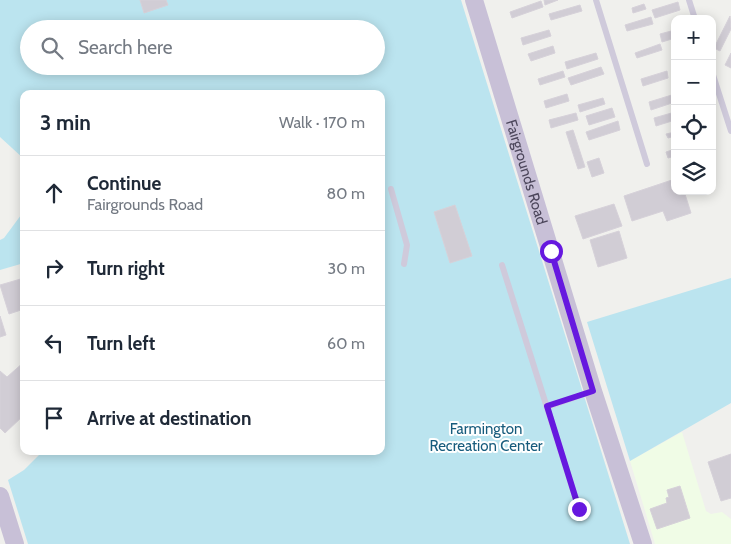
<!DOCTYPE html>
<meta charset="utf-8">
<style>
:root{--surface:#fff;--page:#f2f2f3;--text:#1f2937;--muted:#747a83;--line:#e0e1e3}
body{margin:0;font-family:Cabin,sans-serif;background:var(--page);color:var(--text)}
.controls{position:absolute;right:15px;top:15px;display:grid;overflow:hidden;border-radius:10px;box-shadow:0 2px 12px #0003}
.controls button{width:45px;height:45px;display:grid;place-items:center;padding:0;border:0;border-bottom:1px solid var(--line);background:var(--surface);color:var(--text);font:25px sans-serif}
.stop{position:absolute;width:15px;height:15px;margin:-11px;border:4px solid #6618df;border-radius:50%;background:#fff}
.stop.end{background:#6618df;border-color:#fff;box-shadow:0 1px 5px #0008}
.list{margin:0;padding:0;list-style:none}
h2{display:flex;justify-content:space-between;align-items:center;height:65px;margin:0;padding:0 20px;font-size:21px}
h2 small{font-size:16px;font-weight:400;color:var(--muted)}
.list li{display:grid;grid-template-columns:32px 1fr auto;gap:15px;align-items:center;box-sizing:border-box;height:75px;padding:0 20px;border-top:1px solid var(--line)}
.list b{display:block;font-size:19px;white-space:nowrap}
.list p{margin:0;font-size:16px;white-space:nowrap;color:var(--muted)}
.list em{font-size:16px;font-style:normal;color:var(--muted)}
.icon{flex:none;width:28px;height:28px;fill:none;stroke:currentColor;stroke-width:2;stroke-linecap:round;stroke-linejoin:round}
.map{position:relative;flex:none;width:731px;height:544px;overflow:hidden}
.search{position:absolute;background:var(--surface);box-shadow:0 2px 12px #0003;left:20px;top:20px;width:365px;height:55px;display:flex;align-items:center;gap:12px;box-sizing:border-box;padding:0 18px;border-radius:28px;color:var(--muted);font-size:19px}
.panel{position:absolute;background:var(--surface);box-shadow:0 2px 12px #0003;left:20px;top:90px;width:365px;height:365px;border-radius:10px}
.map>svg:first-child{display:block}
.commercial{fill:#f0fce6}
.green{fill:#bbe4ef;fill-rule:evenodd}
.building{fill:#d1cdd5;stroke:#d6d1d9}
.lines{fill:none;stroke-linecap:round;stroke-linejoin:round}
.lane{stroke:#cfcadb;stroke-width:6}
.secondary{stroke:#c8c0d7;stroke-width:18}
.route{stroke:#6618df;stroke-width:6}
.labels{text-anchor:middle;stroke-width:4;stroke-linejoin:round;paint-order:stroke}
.street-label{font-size:15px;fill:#4c465b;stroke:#fff}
.park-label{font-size:15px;fill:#165b7c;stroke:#fff}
</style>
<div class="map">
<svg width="731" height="544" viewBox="0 0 731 544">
<rect width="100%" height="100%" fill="#f0f0ed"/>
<path class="commercial" d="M 682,432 L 706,511 L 711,514 L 722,512 L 731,519 L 731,544 L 655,544 L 630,461 Z"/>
<path class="green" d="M 0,0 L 461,0 L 630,544 L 28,544 L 8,480 L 24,470 L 43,451 L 381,451 L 381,94 L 24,94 L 24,159 L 0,137 ZM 29,29 L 376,29 L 376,66 L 29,66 Z
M 24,211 L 24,263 L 0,270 L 0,240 L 4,238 Z
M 731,278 L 731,403 L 630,461 L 587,322 Z"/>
<path class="building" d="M 140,0 L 166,0 L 168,5 L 144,13 Z
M 544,0 L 558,0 L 545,5 Z
M 541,1 L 543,7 L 512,18 L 510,12 Z
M 678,2 L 680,10 L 655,18 L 652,10 Z
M 644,4 L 646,9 L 633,13 L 632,8 Z
M 580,5 L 582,11 L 551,20 L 549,14 Z
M 730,16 L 731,29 L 720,51 L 714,48 Z
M 651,17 L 653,24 L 627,31 L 625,25 Z
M 549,30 L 551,36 L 523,45 L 521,38 Z
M 675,30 L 675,38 L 662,42 L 660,34 Z
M 660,44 L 662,50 L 637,58 L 635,53 Z
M 553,46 L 555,53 L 531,61 L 528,54 Z
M 596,53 L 598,59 L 567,69 L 565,62 Z
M 731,53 L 731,68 L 725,65 Z
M 601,67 L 604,74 L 571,85 L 568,78 Z
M 563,71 L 565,77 L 540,85 L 538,79 Z
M 667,71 L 668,78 L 643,86 L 641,79 Z
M 567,94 L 569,101 L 546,108 L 544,101 Z
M 675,94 L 675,102 L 651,110 L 649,102 Z
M 603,98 L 605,104 L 580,112 L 578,105 Z
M 612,108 L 615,117 L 589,125 L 586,116 Z
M 675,112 L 675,120 L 656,126 L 654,118 Z
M 576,113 L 578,120 L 551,128 L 549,120 Z
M 618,121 L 620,130 L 589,140 L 586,132 Z
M 573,130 L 585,167 L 578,169 L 566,132 Z
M 675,132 L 675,136 L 668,138 L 666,134 Z
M 675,149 L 675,156 L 668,158 L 666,152 Z
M 599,158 L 604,173 L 592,177 L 587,162 Z
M 675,179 L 675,191 L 684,191 L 691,213 L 667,221 L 663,211 L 632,221 L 624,196 Z
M 614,204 L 622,226 L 583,239 L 575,216 Z
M 455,205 L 472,256 L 450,263 L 434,212 Z
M 619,231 L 627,258 L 598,267 L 590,240 Z
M 24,278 L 24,309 L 9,314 L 0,285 Z
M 0,316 L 6,335 L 0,337 Z
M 24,362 L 24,415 L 5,433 L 0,428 L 0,371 L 7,377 Z
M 731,454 L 731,498 L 721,501 L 708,462 Z
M 680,486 L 690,518 L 657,529 L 650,509 L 667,503 L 666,498 L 669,497 L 667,490 Z"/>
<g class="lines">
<path class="lane" d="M 596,0 L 647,164
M 689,0 L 695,19
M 712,72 L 731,131
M 391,189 L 407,245 L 404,264
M 502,265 L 579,509
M 547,407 L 593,391"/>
<g class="secondary">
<path id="s1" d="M 474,0 L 593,391 L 643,544"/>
<path d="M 0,496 L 15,544"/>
</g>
</g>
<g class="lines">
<path class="route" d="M 551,251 L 593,391 L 547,406 L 579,509"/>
</g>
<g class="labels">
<g class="street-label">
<text dy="5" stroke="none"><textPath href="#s1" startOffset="180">Fairgrounds Road</textPath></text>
</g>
<g class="park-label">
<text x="486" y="434">Farmington<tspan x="486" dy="17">Recreation Center</tspan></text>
</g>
</g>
</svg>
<div class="controls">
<button>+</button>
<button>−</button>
<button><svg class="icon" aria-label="locate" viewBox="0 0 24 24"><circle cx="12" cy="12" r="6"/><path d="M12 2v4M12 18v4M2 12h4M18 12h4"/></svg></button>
<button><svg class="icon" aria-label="layers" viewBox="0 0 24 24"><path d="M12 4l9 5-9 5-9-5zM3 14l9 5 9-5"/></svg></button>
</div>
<div class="stop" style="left:551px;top:251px"></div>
<div class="stop end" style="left:579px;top:509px"></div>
<div class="search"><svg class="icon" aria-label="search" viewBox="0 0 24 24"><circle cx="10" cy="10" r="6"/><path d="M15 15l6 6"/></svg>Search here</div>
<section class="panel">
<h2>3 min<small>Walk · 170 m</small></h2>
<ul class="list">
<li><svg class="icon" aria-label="ahead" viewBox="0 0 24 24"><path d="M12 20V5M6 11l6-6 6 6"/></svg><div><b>Continue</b><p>Fairgrounds Road</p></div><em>80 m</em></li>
<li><svg class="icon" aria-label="right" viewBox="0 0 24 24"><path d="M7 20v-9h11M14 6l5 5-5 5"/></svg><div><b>Turn right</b></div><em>30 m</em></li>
<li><svg class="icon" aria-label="left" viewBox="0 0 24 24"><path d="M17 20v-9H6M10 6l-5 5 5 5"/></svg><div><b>Turn left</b></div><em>60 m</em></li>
<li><svg class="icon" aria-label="arrive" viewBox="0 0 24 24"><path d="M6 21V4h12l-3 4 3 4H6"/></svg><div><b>Arrive at destination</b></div></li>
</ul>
</section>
</div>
